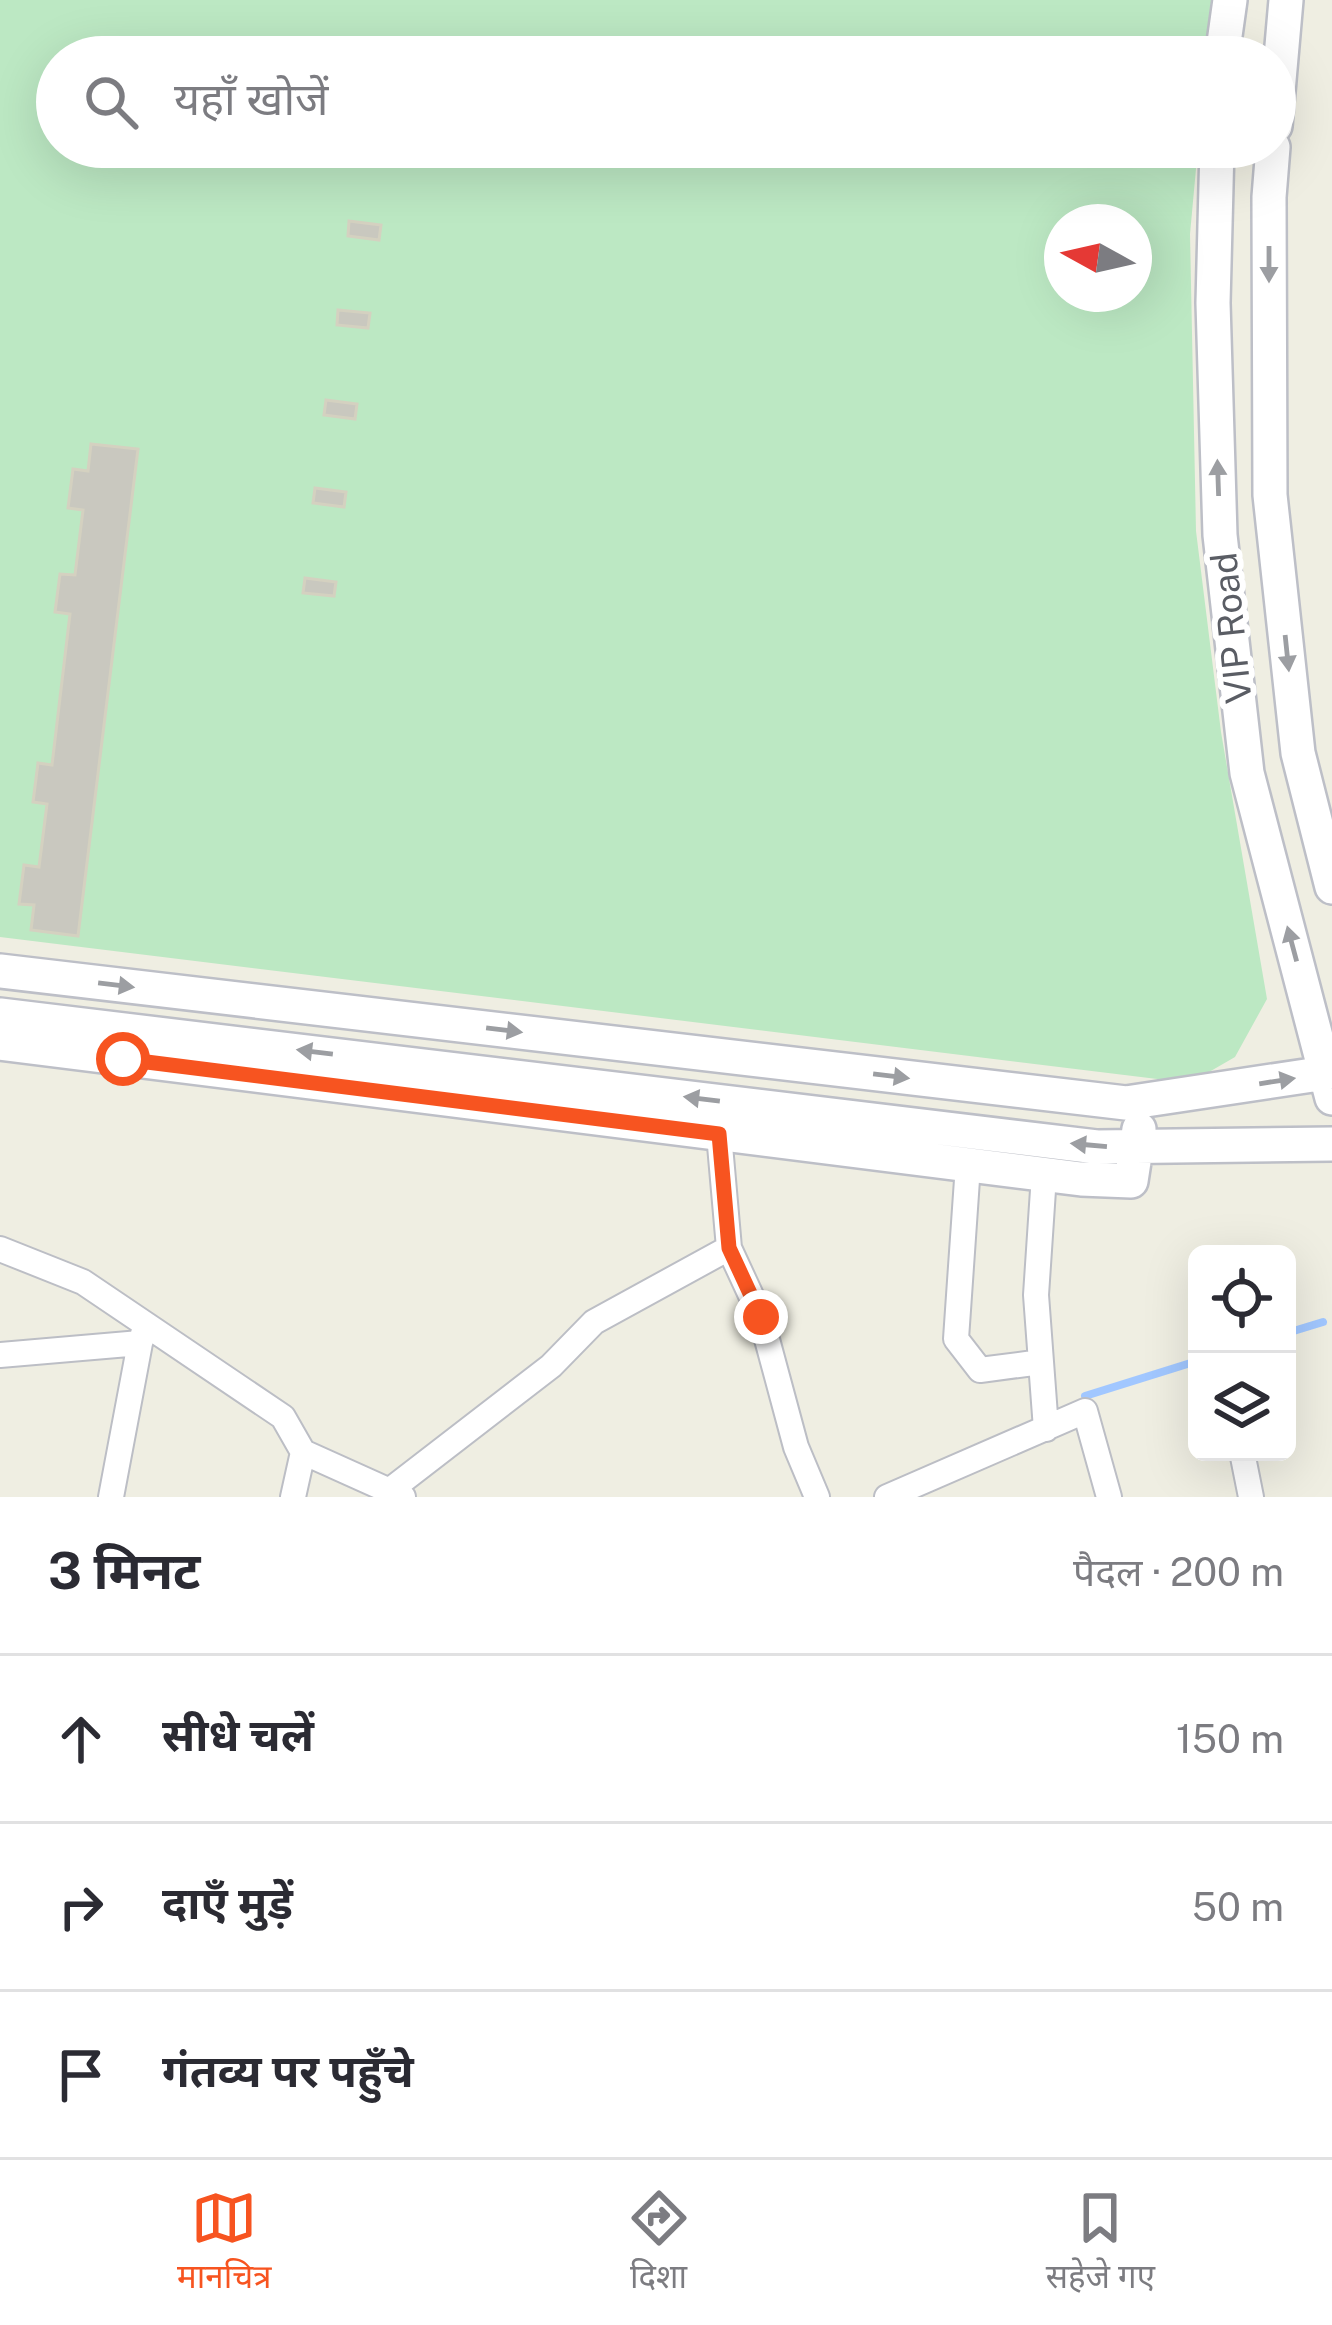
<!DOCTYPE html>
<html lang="hi">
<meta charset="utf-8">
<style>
:root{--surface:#fff;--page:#f2f2f3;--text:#2b2b33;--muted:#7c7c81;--line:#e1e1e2;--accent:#f75420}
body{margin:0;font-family:"Public Sans","Noto Sans Devanagari",sans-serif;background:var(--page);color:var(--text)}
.controls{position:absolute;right:36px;bottom:36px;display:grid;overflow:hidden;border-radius:18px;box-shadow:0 12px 48px #0002}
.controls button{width:108px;height:108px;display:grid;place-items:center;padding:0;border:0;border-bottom:3px solid var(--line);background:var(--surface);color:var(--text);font:60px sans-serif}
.compass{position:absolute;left:1044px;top:204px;width:108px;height:108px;border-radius:50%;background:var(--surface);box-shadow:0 12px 48px #0002;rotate:278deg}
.stop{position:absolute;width:36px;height:36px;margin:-27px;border:9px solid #f75420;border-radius:50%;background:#fff}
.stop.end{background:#f75420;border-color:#fff;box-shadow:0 3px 12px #0008}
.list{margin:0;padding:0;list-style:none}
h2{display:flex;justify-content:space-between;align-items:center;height:156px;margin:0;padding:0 48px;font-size:51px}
h2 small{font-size:39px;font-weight:400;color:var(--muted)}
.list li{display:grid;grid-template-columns:78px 1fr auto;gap:36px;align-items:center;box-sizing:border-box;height:168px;padding:0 48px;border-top:3px solid var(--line)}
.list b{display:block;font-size:45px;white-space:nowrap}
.list em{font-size:39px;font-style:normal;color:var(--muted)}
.icon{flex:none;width:66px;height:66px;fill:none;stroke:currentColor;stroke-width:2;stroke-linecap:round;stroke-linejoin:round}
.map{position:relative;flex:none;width:1332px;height:1497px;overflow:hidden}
.search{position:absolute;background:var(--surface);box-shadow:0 12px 48px #0002;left:36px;right:36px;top:36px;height:132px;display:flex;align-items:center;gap:30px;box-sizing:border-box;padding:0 42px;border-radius:66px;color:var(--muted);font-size:45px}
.sheet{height:660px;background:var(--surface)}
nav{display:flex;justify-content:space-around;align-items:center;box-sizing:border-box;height:168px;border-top:3px solid var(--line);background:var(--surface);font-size:33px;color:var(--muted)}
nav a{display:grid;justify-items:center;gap:6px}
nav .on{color:var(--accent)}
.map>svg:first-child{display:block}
.green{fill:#bce8c3;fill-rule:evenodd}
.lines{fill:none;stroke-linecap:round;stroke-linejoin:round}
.stream{stroke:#a1c7ff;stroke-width:8}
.building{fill:#c9c8bf;stroke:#d4d1c0;stroke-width:3}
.street-casing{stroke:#bcbec5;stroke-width:28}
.secondary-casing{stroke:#bdbfc7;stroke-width:38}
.street{stroke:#fff;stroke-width:24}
.secondary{stroke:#fff;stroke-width:33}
.oneway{fill:#9c9ea2}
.route{stroke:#f75420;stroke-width:15}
.labels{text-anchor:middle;stroke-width:12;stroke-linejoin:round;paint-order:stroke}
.street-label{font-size:36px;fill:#5a5d64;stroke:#fff}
</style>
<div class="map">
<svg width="1332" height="1497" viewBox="0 0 1332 1497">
<rect width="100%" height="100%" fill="#efeee2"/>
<path class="green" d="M 0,0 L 1212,0 L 1207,57 L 57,57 L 57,147 L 1198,147 L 1190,234 L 1196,531 L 1221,732 L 1267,999 L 1235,1057 L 1190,1083 L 0,937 ZM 1062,222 L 1134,222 L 1134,294 L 1062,294 Z"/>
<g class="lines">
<path class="stream" d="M 1287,1333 L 1323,1322
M 1085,1396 L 1197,1361"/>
</g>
<path class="building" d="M 371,43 L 402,46 L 401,57 L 370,57 Z
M 349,221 L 381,225 L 379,240 L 348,236 Z
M 338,310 L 370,313 L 368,328 L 337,325 Z
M 326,400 L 357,404 L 355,419 L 324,415 Z
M 91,444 L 138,449 L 78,936 L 31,930 L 34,905 L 19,904 L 24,865 L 39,867 L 47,804 L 33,802 L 38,763 L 52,765 L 70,614 L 55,612 L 60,574 L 75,575 L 83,510 L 68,508 L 73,469 L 88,471 Z
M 315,488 L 346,492 L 344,507 L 313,503 Z
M 305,578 L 336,582 L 334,596 L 303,593 Z"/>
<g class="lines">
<g class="street-casing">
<path id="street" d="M 719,1134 L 729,1248 L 761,1317 L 796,1447 L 817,1497
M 968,1165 L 956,1339 L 980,1370 L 1041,1362
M 1044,1175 L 1036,1295 L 1046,1429
M 0,1249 L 83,1282 L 283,1417 L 303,1452 L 403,1497
M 0,1355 L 140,1343 L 146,1325
M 1242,1452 L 1251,1497
M 389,1491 L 551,1366 L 594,1322 L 729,1248
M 111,1497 L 140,1343
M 293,1497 L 303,1452
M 887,1497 L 1085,1411 L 1109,1497"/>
</g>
<g class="secondary-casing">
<path id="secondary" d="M 1222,57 L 1230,0
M 1275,126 L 1286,0
M 1217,147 L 1213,303 L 1220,535 L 1247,773 L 1332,1098
M 1273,147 L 1269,197 L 1270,495 L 1298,753 L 1332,887
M 0,971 L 1126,1103 L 1332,1072
M 0,1015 L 1097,1147 L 1332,1144
M 0,1043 L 1081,1179 L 1131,1181 L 1139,1129"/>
</g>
<use href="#street" class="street"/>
<use href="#secondary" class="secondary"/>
</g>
<defs><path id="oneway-solid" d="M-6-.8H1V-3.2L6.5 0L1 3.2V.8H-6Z" transform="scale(3)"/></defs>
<g class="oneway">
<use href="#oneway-solid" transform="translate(1269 264) rotate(90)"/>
<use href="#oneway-solid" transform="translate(1218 478) rotate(-92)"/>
<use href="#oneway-solid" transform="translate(1287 653) rotate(84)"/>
<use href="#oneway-solid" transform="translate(1292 944) rotate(-105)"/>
<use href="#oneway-solid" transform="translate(116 985) rotate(7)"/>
<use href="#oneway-solid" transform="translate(504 1030) rotate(7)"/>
<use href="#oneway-solid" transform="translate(315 1052) rotate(-173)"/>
<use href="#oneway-solid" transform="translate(891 1076) rotate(7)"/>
<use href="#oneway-solid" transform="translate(1277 1081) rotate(-9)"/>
<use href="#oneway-solid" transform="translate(702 1099) rotate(-173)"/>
<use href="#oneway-solid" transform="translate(1089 1145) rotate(-175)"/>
</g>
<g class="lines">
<path class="route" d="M 123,1059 L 719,1134 L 729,1248 L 761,1317"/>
</g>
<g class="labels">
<g class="street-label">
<text transform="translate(1231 628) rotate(-96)" y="13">VIP Road</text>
</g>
</g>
</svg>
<div class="controls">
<button><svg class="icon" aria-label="locate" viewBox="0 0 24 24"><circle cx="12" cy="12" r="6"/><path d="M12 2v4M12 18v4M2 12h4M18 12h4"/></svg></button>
<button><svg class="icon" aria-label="layers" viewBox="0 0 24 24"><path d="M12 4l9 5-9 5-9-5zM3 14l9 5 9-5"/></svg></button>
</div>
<svg class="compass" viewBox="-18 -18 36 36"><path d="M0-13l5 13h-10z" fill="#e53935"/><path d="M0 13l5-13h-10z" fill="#7c7c81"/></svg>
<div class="stop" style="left:123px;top:1059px"></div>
<div class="stop end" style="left:761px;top:1317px"></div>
<div class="search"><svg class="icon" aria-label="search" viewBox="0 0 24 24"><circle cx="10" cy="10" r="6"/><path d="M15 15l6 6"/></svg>यहाँ खोजें</div>
</div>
<section class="sheet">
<h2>3 मिनट<small>पैदल · 200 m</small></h2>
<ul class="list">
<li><svg class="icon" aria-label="ahead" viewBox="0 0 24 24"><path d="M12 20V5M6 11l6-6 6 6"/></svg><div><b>सीधे चलें</b></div><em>150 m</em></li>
<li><svg class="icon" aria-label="right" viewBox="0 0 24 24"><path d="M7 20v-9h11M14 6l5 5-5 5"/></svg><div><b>दाएँ मुड़ें</b></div><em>50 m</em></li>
<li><svg class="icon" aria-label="arrive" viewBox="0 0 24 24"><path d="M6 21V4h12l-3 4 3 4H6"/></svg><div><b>गंतव्य पर पहुँचे</b></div></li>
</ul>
</section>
<nav>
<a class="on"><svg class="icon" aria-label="map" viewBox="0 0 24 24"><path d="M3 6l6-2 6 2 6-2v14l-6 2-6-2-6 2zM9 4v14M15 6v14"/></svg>मानचित्र</a>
<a><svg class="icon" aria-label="directions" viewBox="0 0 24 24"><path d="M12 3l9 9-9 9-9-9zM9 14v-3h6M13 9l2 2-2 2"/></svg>दिशा</a>
<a><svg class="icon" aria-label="saved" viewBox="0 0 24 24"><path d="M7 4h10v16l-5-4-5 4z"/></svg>सहेजे गए</a>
</nav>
